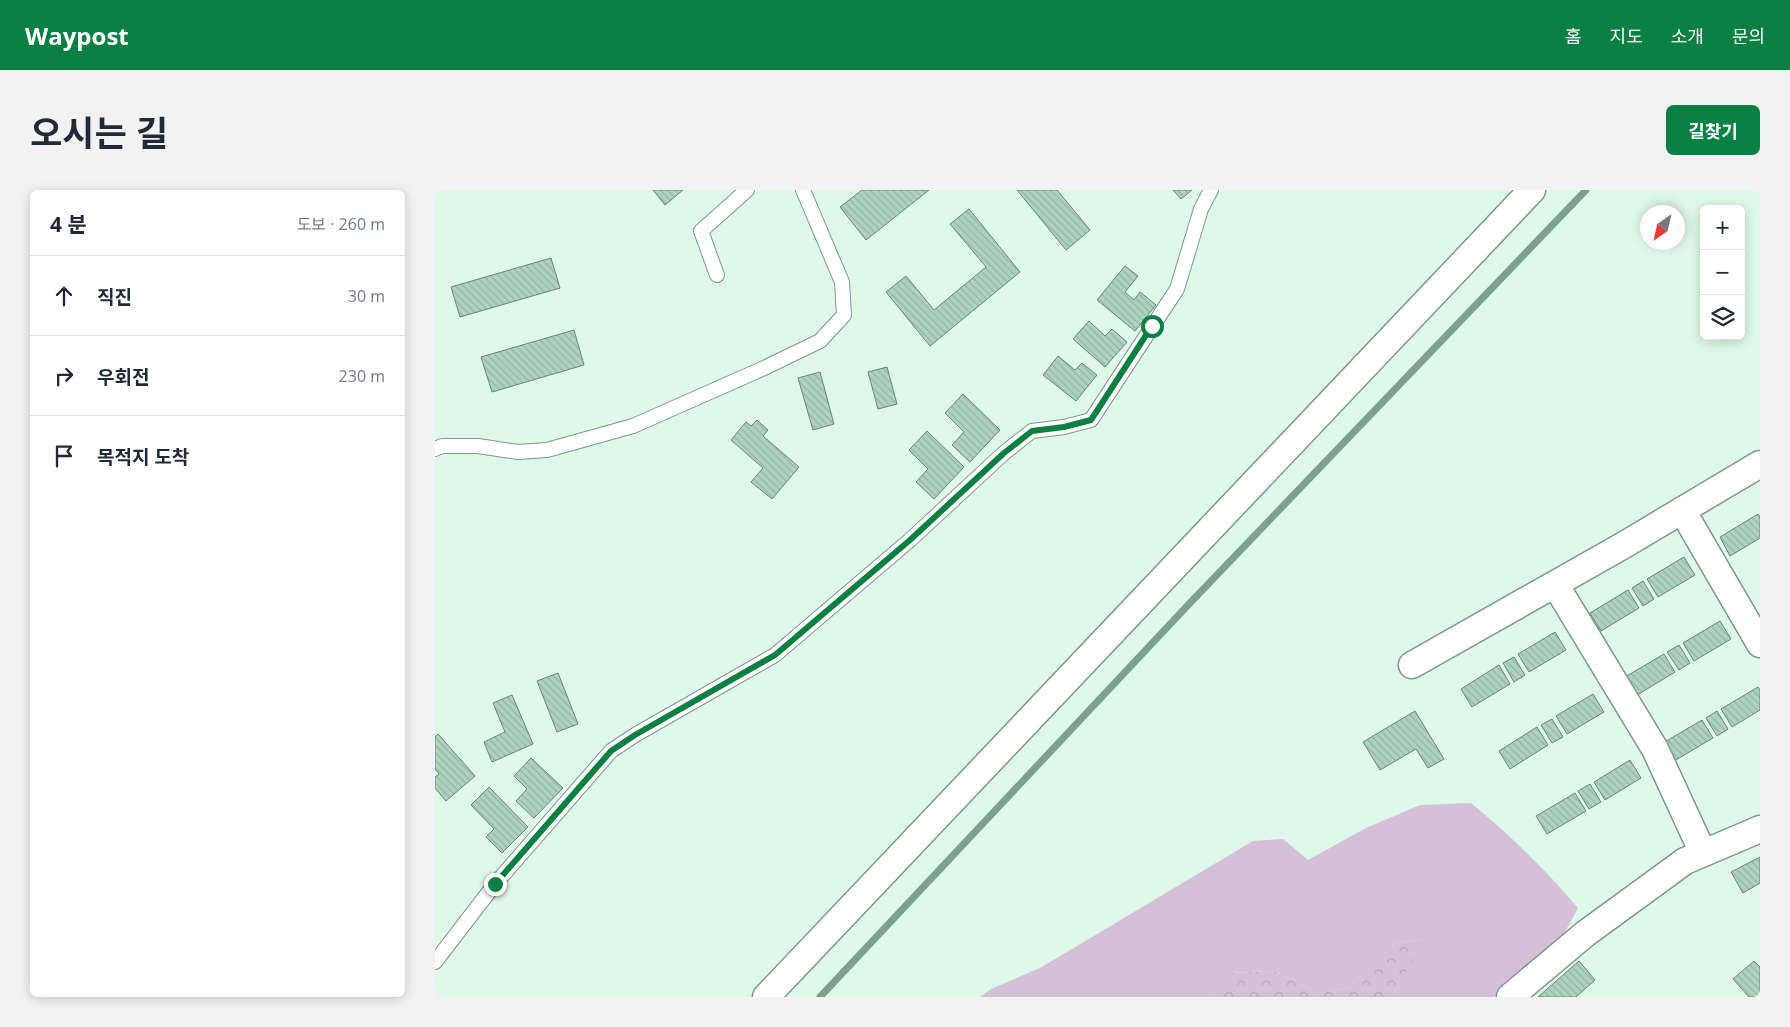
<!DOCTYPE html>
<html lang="ko">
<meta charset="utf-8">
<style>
:root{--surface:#fff;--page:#f2f2f3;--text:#1f2937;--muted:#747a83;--line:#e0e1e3;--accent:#0b8043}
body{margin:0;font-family:"Open Sans","Noto Sans KR",sans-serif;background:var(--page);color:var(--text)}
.controls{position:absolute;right:15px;top:15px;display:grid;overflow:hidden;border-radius:8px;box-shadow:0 2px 12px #0003}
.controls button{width:45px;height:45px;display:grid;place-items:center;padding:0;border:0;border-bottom:1px solid var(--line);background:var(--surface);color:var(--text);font:25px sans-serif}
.compass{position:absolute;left:1205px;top:15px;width:45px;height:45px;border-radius:50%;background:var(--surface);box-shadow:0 2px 12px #0003;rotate:214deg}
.stop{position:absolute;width:15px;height:15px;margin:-11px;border:4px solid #0b8043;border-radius:50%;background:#fff}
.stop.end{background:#0b8043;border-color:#fff;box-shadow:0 1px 5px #0008}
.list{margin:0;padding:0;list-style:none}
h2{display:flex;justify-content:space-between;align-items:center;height:65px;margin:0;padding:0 20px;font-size:21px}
h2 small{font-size:16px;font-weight:400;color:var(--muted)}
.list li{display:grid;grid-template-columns:32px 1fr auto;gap:15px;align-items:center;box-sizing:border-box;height:80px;padding:0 20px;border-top:1px solid var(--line)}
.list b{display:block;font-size:19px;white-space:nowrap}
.list em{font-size:16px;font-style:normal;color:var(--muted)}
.icon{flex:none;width:28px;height:28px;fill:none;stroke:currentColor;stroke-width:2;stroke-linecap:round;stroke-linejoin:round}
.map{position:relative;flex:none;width:1325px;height:807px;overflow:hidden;border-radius:8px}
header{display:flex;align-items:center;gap:30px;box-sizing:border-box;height:70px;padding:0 25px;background:var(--accent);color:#fff}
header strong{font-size:24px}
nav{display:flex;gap:28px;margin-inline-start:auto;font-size:18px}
.intro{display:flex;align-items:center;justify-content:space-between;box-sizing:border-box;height:120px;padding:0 30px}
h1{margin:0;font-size:35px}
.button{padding:12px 22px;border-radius:8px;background:var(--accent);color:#fff;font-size:18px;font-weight:700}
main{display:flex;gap:30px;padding:0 30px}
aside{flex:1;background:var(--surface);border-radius:8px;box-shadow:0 2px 12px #0003}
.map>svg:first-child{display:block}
.grass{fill:#d4c0d7}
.forest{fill:url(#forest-crowns)}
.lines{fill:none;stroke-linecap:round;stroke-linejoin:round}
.stream{stroke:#7ea08f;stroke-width:7}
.building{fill:url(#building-back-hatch);stroke:#6b8377}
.lane-casing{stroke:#7f978b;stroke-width:16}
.street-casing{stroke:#7f978b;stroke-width:29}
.lane{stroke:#fff;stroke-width:14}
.street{stroke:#fff;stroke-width:26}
.route{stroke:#0b8043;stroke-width:6}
</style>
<header>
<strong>Waypost</strong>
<nav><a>홈</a><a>지도</a><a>소개</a><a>문의</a></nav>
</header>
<div class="intro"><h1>오시는 길</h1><a class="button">길찾기</a></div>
<main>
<aside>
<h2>4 분<small>도보 · 260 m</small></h2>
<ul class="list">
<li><svg class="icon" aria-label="ahead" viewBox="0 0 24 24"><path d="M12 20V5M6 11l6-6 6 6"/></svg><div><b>직진</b></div><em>30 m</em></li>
<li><svg class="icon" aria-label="right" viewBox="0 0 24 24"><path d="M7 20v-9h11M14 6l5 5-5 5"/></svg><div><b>우회전</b></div><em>230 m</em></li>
<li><svg class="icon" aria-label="arrive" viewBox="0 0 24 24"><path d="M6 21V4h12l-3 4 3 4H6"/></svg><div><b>목적지 도착</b></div></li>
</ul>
</aside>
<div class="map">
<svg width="1325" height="807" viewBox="0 0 1325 807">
<defs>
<pattern id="forest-crowns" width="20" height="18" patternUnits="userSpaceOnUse" patternTransform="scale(1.25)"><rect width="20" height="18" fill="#d4c0d7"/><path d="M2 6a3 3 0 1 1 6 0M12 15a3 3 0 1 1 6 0" fill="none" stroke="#b5a5b8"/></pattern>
<pattern id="building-back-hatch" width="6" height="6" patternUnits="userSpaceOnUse" patternTransform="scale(1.25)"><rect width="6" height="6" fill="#aed2c0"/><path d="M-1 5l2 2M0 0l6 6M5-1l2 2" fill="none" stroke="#95b4a4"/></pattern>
</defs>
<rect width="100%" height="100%" fill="#def8ea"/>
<path class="grass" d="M 1036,613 C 1075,645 1110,679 1143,718 L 1124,753 L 1078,795 L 1058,807 L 957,807 L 990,749 L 960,753 L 914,798 L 883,803 L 839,781 L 795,783 L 776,807 L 545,807 L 556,799 L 605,778 L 818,651 L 848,649 L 873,670 L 931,638 L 985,615 Z"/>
<path class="forest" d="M 991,749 L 957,807 L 776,807 L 795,783 L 839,781 L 883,803 L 914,798 L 960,753 Z"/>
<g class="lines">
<path class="stream" d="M 385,807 L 754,414 L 1151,0"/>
</g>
<path class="building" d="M 218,0 L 248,0 L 230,15 Z
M 427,0 L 494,0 L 431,50 L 405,17 Z
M 582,0 L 622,0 L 655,40 L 631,60 Z
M 738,0 L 757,0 L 746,9 Z
M 534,19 L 585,82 L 495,156 L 451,102 L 471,86 L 499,120 L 551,77 L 515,34 Z
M 116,68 L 125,98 L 25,127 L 16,97 Z
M 690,76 L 703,86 L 690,102 L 699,110 L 705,102 L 721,115 L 700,141 L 662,110 Z
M 654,131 L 670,146 L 677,139 L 692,152 L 670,177 L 638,149 Z
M 139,140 L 149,175 L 57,202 L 46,167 Z
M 623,166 L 640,180 L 647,173 L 662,185 L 641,211 L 608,185 Z
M 452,177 L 462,214 L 443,219 L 433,182 Z
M 385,182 L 399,234 L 378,240 L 363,188 Z
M 528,204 L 565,240 L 535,272 L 517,255 L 529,242 L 510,223 Z
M 322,230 L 333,240 L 328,246 L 364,277 L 337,309 L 316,292 L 328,278 L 296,250 L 311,232 L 316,236 Z
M 492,241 L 529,277 L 499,309 L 481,292 L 493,279 L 474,260 Z
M 1323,324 L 1325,327 L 1325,348 L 1295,366 L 1285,347 Z
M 1249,367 L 1260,385 L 1223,407 L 1212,389 Z
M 1208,391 L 1219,409 L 1208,416 L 1197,398 Z
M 1193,400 L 1204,418 L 1166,441 L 1155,423 Z
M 1285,431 L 1296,449 L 1259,471 L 1248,453 Z
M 1120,442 L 1131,460 L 1094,482 L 1083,464 Z
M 1244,455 L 1255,473 L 1244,480 L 1232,462 Z
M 1229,464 L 1240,482 L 1202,505 L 1190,487 Z
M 1079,467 L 1090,485 L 1079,492 L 1068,473 Z
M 1064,475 L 1075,494 L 1037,517 L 1026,499 Z
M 123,483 L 143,534 L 122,542 L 102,491 Z
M 1323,497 L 1325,500 L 1325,520 L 1297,537 L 1286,519 Z
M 1158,504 L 1169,522 L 1132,544 L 1121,526 Z
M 77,505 L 98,554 L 57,572 L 49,552 L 70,542 L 58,513 Z
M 980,521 L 1009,569 L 993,578 L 981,559 L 945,580 L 928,552 Z
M 1282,521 L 1293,539 L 1282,546 L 1271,528 Z
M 1117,529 L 1128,547 L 1117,553 L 1106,535 Z
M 1267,530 L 1278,548 L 1239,571 L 1228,553 Z
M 1102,537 L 1113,555 L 1075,579 L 1064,561 Z
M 3,544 L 40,586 L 11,611 L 0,598 L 0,587 L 4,584 L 0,579 L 0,547 Z
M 96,568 L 128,598 L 99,628 L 81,611 L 92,599 L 79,586 Z
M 1195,570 L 1206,588 L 1170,610 L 1159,592 Z
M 1155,594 L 1166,612 L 1154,619 L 1143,601 Z
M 54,597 L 93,637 L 67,663 L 51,647 L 59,639 L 36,615 Z
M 1140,603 L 1151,621 L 1112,644 L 1101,626 Z
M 1325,667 L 1325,693 L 1308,703 L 1296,682 Z
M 1144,771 L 1160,790 L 1141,807 L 1103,807 Z
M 1319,771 L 1325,777 L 1325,807 L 1314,807 L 1298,789 Z"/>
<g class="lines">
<g class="lane-casing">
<path id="lane" d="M 282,85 L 266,41 L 312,0
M 0,259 L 7,256 L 43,256 L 83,262 L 112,260 L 198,236 L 327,179 L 385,151 L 409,125 L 407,92 L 368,0
M 0,772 L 60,694 L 176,561 L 200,545 L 340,465 L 475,350 L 569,263 L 597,241 L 629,237 L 656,230 L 742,99 L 766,19 L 776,0"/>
</g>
<g class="street-casing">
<path id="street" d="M 1247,320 L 1325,454
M 1120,394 L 1220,559 L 1268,663
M 977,475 L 1189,355 L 1325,274
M 331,807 L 1097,0
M 1075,807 L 1150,744 L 1250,671 L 1325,639"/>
</g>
<use href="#lane" class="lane"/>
<use href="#street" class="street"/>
</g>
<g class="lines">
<path class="route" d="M 60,694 L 176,561 L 200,545 L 340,465 L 475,350 L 569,263 L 597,241 L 629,237 L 656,230 L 717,136"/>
</g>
</svg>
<div class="controls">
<button>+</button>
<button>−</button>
<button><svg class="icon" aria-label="layers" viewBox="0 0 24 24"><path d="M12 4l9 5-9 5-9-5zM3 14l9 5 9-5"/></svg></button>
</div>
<svg class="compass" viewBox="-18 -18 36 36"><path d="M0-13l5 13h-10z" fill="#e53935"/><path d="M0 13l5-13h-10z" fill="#747a83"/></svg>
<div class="stop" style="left:717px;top:136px"></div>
<div class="stop end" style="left:60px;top:694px"></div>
</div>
</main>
